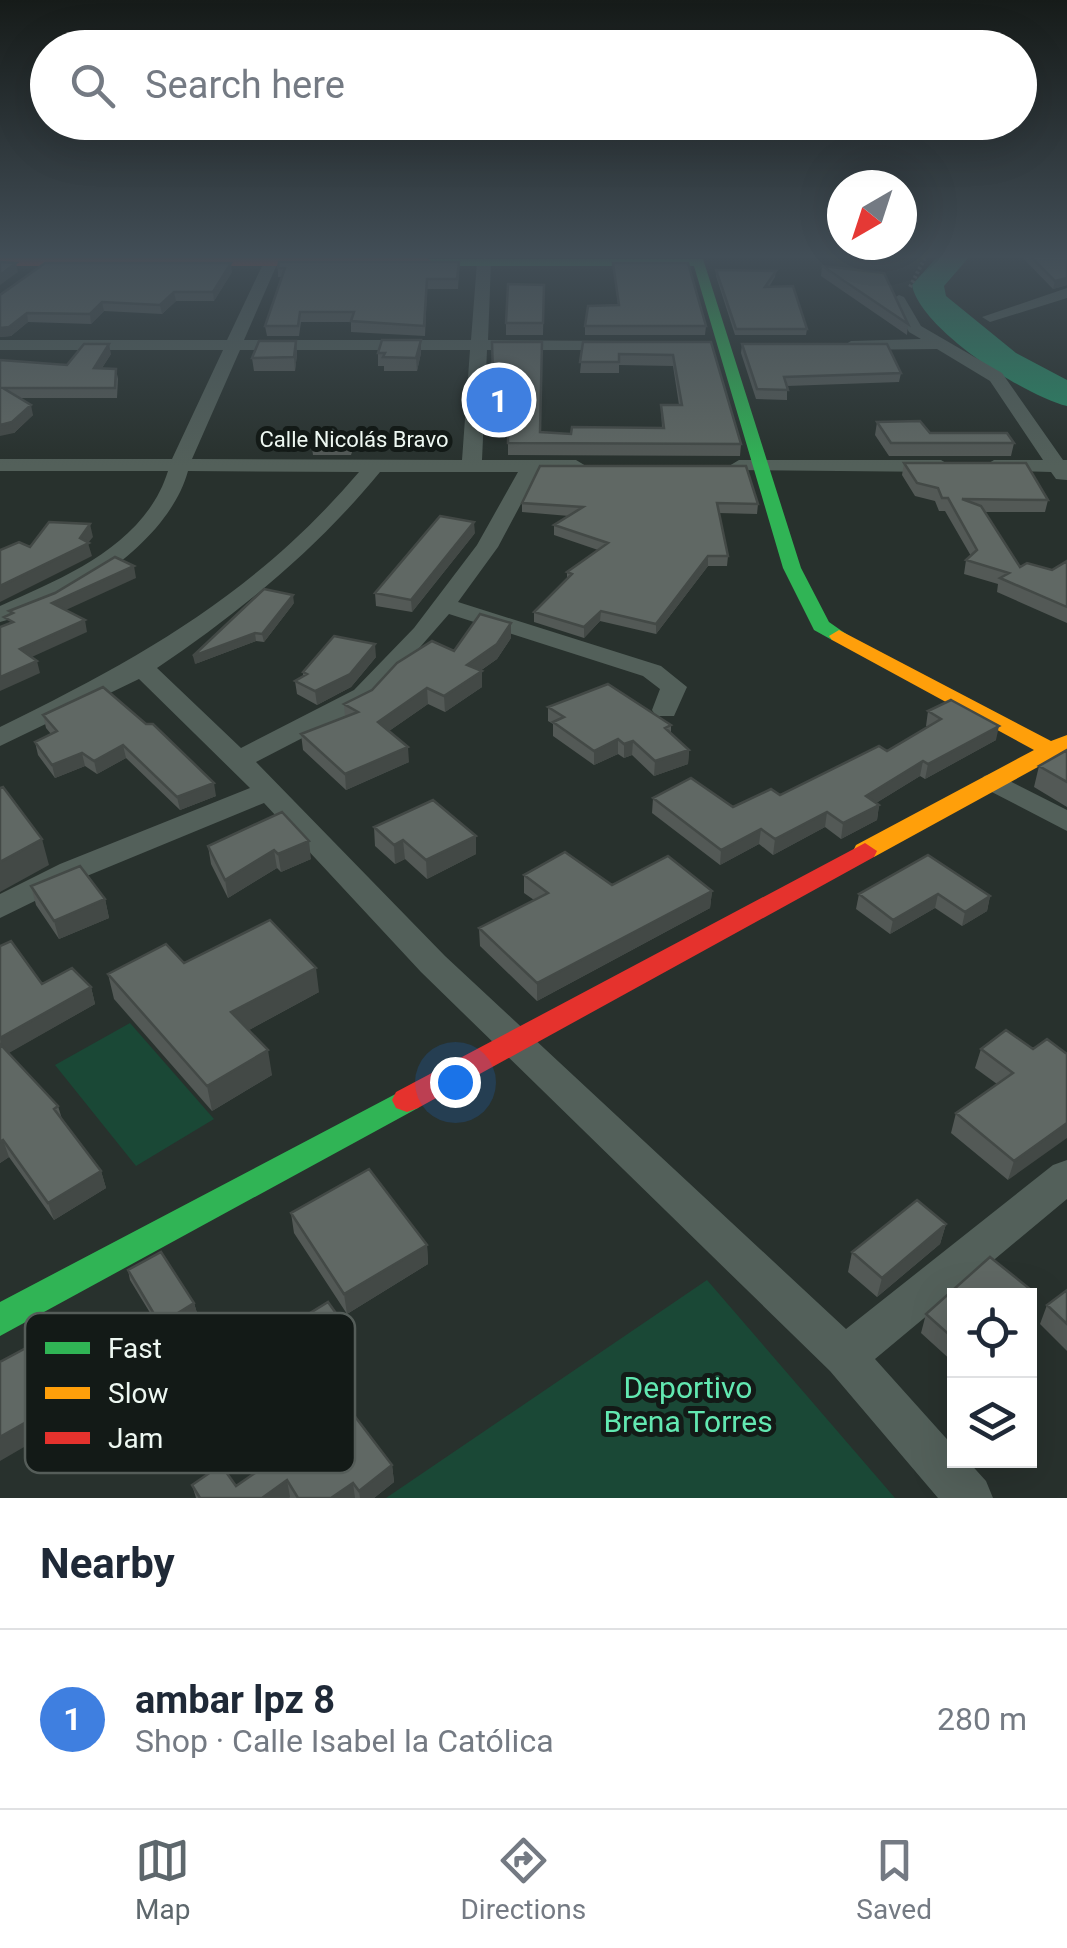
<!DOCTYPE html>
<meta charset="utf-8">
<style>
:root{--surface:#fff;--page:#f6f6f7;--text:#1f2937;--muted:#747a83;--line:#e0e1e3;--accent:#5d676c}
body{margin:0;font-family:Roboto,sans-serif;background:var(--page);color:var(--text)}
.controls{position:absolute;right:30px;bottom:30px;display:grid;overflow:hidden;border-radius:0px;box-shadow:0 10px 40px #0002}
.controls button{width:90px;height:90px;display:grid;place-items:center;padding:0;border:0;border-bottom:2px solid var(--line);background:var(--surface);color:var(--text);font:50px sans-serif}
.compass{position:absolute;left:827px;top:170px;width:90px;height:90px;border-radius:50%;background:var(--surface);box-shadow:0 10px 40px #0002;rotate:219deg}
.you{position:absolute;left:455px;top:1082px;width:35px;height:35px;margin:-25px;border:8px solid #fff;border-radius:50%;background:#1a73e8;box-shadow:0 0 0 15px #1a73e833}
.badge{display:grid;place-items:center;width:65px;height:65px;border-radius:50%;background:var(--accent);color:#fff;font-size:32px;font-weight:700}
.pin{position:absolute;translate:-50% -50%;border:5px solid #fff;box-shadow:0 2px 10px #0006}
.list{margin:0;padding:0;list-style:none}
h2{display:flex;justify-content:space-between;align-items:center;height:130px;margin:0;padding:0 40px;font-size:42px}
h2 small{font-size:32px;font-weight:400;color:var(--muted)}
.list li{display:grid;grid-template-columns:65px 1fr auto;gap:30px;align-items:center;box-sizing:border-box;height:180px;padding:0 40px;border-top:2px solid var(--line)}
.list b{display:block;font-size:38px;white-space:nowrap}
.list p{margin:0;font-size:32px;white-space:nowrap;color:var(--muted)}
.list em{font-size:32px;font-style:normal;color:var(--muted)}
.icon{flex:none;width:55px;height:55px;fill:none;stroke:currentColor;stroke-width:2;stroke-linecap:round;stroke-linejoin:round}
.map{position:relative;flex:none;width:1067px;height:1498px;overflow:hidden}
.search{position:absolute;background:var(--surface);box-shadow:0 10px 40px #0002;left:30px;right:30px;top:30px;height:110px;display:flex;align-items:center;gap:25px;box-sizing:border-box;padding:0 35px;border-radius:55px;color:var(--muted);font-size:38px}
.sheet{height:310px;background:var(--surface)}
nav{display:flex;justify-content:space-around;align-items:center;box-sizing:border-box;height:140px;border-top:2px solid var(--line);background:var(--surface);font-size:28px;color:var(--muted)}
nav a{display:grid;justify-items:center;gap:5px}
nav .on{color:var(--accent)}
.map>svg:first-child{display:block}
.green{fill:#1a4836}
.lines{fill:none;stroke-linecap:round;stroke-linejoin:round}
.river{fill:#298865;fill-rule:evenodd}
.path{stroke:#5e6763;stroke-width:4;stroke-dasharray:2.5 2.5;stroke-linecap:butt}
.street{fill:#53605a;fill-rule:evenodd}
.fast{fill:#30b455;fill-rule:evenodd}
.slow{fill:#ff9f0a;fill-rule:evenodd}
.jam{fill:#e5322d;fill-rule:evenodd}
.wall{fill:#535956}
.shaded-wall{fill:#434946}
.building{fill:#606864;stroke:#434946;stroke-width:2.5}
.labels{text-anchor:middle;stroke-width:10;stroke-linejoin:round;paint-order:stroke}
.far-street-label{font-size:22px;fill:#eef8f2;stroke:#131a17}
.near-park-label{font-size:30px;fill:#62e8b1;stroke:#131a17}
.key{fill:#131a17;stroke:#555d59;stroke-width:2.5}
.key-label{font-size:28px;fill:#eef8f2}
</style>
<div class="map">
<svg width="1067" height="1498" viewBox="0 0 1067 1498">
<rect width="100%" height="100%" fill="#28312d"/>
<path class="green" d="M 130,1023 L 214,1119 L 136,1166 L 55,1065 Z
M 707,1280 L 895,1498 L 386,1498 Z"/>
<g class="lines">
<path class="river" d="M 938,256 L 970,256 L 944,286 L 946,296 L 1016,353 L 1067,380 L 1067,406 C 1025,396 920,329 912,285 Z"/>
<path class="path" d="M 910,287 L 926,256"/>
<path class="street" d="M 271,258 L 278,262 L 244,340 L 471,340 L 477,262 L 484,258 L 491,262 L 488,340 L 624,341 L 624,349 L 618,350 L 487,350 L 482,460 L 576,460 L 586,466 L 576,472 L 538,472 L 498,547 L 458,602 L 661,666 L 687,687 L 674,716 L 656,716 L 652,710 L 660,689 L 643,676 L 449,614 L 372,702 L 256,762 L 445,956 L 846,1329 L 1053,1165 L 1067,1160 L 1067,1199 L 875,1359 L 954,1447 L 954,1460 L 967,1460 L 986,1481 L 993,1498 L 938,1498 L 830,1371 L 421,972 L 264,803 L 82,878 L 0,918 L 0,894 L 60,864 L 250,788 L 139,679 L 0,746 L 0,727 C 141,658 255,594 359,472 L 188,471 C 168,544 70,605 0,622 L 0,606 C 65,577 145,545 168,471 L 0,471 L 0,459 L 172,459 L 223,350 L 0,350 L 0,340 L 227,340 L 264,262 ZM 240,350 L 470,350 L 462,460 L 192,459 ZM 380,472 L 518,472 L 477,545 L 414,628 L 354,690 L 241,748 L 157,668 C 240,612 316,550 380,472 Z
M 1067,288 L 1067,298 L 990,322 L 982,317 Z
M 899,295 L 904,297 L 921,326 L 1002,373 L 1063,460 L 1067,460 L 1067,480 L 1056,479 L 1051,472 L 987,470 L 984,466 L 994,460 L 1043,460 L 990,381 L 937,349 L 845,350 L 843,346 L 851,341 L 921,339 L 909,332 L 891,300 Z
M 739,460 L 941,460 L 951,466 L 941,472 L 732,470 L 729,466 Z
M 994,773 L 1067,810 L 1067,831 L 984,788 L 980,782 L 984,776 Z"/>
<path class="fast" d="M 423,259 L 703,259 L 801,568 L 829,622 L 849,636 L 846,640 L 832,640 L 814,630 L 783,568 L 694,266 L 427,266 L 423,265 Z
M 407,1088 L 418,1092 L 422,1100 L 418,1108 L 0,1336 L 0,1302 Z"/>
<path class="slow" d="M 839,630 L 1051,741 L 1067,735 L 1067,751 L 874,857 L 856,857 L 853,851 L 856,845 L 1034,750 L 832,640 L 829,636 Z"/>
<path class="jam" d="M 0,258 L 427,258 L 433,262 L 427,266 L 0,266 Z
M 865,843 L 877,851 L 874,857 L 418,1108 L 407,1112 L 396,1108 L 392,1100 L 396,1092 Z"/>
</g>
<path class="wall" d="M 1021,256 L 1067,256 L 1067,285 L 1053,289 Z
M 613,263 L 706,326 L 705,335 L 585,335 L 585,326 L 618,305 Z
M 822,266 L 908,324 L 907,335 L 821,276 Z
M 278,268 L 459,272 L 458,289 L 427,289 L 425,336 L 351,332 L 351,322 L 301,322 L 299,336 L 267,336 L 265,326 L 282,277 L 278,277 Z
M 716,270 L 776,271 L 775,277 L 769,287 L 807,329 L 806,335 L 735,335 L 716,276 Z
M 232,272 L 214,301 L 176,301 L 162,314 L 104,311 L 91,324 L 28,322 L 11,336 L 0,337 L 0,295 Z
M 544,285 L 543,335 L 506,335 L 506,323 Z
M 421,340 L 421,353 L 417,371 L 384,371 L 384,366 L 378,366 L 378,353 Z
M 296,341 L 297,354 L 295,371 L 254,371 L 252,358 Z
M 492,342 L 540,432 L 571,434 L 662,428 L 661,405 L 679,405 L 673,366 L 619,365 L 619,373 L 580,373 L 583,342 L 711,342 L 741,444 L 740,456 L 508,455 L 508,417 L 494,417 Z
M 742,344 L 901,373 L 899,382 L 787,386 L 787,400 L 756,399 L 741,353 Z
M 111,354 L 102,368 L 116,369 L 118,379 L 117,398 L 19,398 L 33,415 L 14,433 L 0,360 L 67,365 Z
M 877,422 L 930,433 L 1014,443 L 1011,456 L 889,456 L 875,435 Z
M 355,443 L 351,455 L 313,455 L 312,448 Z
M 904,463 L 1048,500 L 1045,512 L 985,512 L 1020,567 L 1052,570 L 1067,561 L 1067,623 L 997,592 L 998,584 L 964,574 L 966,560 L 971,556 L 945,511 L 939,511 L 935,501 L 915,496 L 902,475 Z
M 522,503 L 758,504 L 757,514 L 719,513 L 728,556 L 727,566 L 708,566 L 656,634 L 600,621 L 584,638 L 534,622 L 534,612 L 567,579 L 567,572 L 598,550 L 554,535 L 554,525 L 569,516 L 522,512 Z
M 475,533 L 412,612 L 376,606 L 375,593 Z
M 294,603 L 264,642 L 256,641 L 195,664 Z
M 511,638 L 497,659 L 480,671 L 482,687 L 445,712 L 428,704 L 389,731 L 409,762 L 346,790 L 303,750 L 301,734 L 345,717 L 344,704 L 454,651 Z
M 376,657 L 351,687 L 317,705 L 297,694 L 295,681 L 303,676 L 303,672 Z
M 103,687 L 216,796 L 180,810 L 126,758 L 97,774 L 85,766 L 55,778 L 38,755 L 35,742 L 51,734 L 46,728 L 43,715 Z
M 548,707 L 671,725 L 671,733 L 689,750 L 688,764 L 654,776 L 632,755 L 624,758 L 618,754 L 594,765 L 553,736 L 553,724 L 548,721 Z
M 928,711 L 996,740 L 925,779 L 920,776 L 876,803 L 879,805 L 877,820 L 841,839 L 825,827 L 773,855 L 759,844 L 720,865 L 652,813 L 653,798 L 733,807 L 780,795 L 887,751 L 928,727 L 926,726 Z
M 1067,750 L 1067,807 L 1034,787 L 1039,766 Z
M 282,812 L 311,859 L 281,872 L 277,868 L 228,898 L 211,864 L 208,846 Z
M 374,827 L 476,836 L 476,854 L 427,879 L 405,859 L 395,864 L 375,846 Z
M 928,855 L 990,896 L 987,911 L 962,926 L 935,908 L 890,934 L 856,909 L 859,894 Z
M 524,875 L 612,885 L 712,891 L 710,908 L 537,1001 L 480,946 L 479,928 L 534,900 L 524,893 Z
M 31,886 L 105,899 L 109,918 L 59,939 L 36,905 Z
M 0,946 L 42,984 L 91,987 L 95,1004 L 8,1053 L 58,1106 L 62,1119 L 101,1171 L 106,1188 L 54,1220 L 9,1157 L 0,1163 Z
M 184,963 L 319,992 L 249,1030 L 272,1075 L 212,1111 L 114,999 L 108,974 Z
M 981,1049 L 1033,1049 L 1067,1054 L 1008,1180 L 951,1133 L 956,1113 L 997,1084 L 975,1068 Z
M 291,1213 L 427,1245 L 428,1264 L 347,1314 L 294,1233 Z
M 946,1224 L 940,1244 L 877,1297 L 848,1272 L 852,1252 Z
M 128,1270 L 194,1303 L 197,1313 L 163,1334 L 130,1280 Z
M 1067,1290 L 1067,1351 L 1040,1324 L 1047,1305 Z
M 954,1296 L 954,1363 L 921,1333 L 926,1314 Z
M 294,1323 L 351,1343 L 317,1365 L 295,1333 Z
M 32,1362 L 157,1402 L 163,1421 L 130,1442 L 123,1428 L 89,1448 L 74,1418 Z
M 308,1420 L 392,1465 L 394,1482 L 374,1498 L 196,1498 L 192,1485 L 236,1486 L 311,1434 Z"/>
<path class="shaded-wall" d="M 16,263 L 18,272 L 0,285 L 0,275 Z
M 231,263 L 232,272 L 214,301 L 213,292 Z
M 1067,278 L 1067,285 L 1053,289 L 1055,281 Z
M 174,292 L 176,301 L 162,314 L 160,305 Z
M 102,302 L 104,311 L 91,324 L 90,314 Z
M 27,313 L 28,322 L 11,336 L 0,337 L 0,328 Z
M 421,340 L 421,353 L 417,371 L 416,358 Z
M 296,341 L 297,354 L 295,371 L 294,357 Z
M 109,344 L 111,354 L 96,377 L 94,368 Z
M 31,405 L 33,415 L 14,433 L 0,436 L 0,425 Z
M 474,522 L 475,533 L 412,612 L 411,600 Z
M 90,524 L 93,537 L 88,543 L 92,556 L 0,602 L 0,586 L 80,538 Z
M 708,556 L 708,566 L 656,634 L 656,624 Z
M 134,566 L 136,578 L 55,615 L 52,603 Z
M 293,595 L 294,603 L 264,642 L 262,634 Z
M 601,611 L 600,621 L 584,638 L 584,627 Z
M 85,620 L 87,632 L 23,661 L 20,649 Z
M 511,623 L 511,638 L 497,659 L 467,680 L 467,665 Z
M 255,633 L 256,641 L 195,664 L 193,656 Z
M 375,644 L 376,657 L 351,687 L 317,705 L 315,691 Z
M 37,661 L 40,673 L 0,691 L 0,677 Z
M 482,671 L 482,687 L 445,712 L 444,696 Z
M 427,688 L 428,704 L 379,738 L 378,722 Z
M 999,726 L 996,740 L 925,779 L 928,764 Z
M 618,739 L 618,754 L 594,765 L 594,751 Z
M 633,741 L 632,755 L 624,758 L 624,744 Z
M 123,745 L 126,758 L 97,774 L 94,761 Z
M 408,747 L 409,762 L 346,790 L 345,774 Z
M 689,750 L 688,764 L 654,776 L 655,761 Z
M 82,753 L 85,766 L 55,778 L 52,765 Z
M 923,761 L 920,776 L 863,811 L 866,796 Z
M 214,783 L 216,796 L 180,810 L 177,797 Z
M 879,805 L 877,820 L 841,839 L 843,823 Z
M 827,812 L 825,827 L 773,855 L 775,839 Z
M 761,829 L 759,844 L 720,865 L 721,850 Z
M 476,836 L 476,854 L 427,879 L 426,860 Z
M 42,839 L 49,865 L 0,892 L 0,862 Z
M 403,840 L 405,859 L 395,864 L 394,845 Z
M 309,841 L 311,859 L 281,872 L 278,854 Z
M 274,850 L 277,868 L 228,898 L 225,880 Z
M 712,891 L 710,908 L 537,1001 L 537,983 Z
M 938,894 L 935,908 L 890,934 L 893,920 Z
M 990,896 L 987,911 L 962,926 L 965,912 Z
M 105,899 L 109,918 L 59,939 L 54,921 Z
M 316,968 L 319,992 L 236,1037 L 231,1012 Z
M 91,987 L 95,1004 L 2,1057 L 0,1038 Z
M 268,1050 L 272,1075 L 212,1111 L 207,1086 Z
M 1067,1123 L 1067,1138 L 1008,1180 L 1014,1161 Z
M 3,1140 L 9,1157 L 0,1163 L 0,1142 Z
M 101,1171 L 106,1188 L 54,1220 L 48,1203 Z
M 946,1224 L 940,1244 L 877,1297 L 882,1278 Z
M 427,1245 L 428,1264 L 347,1314 L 344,1294 Z
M 194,1303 L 197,1313 L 163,1334 L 160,1324 Z
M 350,1333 L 351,1343 L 317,1365 L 315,1355 Z
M 67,1399 L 74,1418 L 0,1461 L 0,1437 Z
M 157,1402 L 163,1421 L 130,1442 L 124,1423 Z
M 117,1409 L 123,1428 L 89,1448 L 82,1429 Z
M 392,1465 L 394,1482 L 374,1498 L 360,1498 L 359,1491 Z
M 287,1480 L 290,1497 L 289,1498 L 262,1498 Z
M 353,1483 L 355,1498 L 331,1498 Z"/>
<path class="building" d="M 1030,256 L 1067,256 L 1067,278 L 1055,281 Z
M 0,262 L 16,263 L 0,275 Z
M 279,262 L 459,262 L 457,279 L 427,279 L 424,326 L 351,321 L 354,312 L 300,312 L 298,326 L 265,326 L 285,268 L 278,268 Z
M 45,263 L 231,263 L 213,292 L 174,292 L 160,305 L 102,302 L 90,314 L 27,313 L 9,327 L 0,328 L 0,295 Z
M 613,263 L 688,263 L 706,326 L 585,326 L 588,306 L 619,305 Z
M 822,266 L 884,273 L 908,324 Z
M 716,270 L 776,271 L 765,287 L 793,286 L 807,329 L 736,329 Z
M 508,284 L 544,285 L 543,323 L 506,323 Z
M 382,340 L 421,340 L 416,358 L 383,357 L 385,353 L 378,353 Z
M 259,341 L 296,341 L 294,357 L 252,358 Z
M 492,342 L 542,342 L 540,432 L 571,434 L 572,427 L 664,428 L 661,405 L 682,405 L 673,355 L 619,354 L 619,362 L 580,362 L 583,342 L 711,342 L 741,444 L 508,443 L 508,405 L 494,406 Z
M 84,344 L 109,344 L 94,368 L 116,369 L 115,388 L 3,388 L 31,405 L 12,422 L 0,425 L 0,360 L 67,365 Z
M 742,344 L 887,344 L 901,373 L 784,377 L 788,390 L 757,389 Z
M 920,421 L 930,433 L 1007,433 L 1014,443 L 891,443 L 877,422 Z
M 316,435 L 355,435 L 351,448 L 312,448 Z
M 904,463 L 1026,463 L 1048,500 L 962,499 L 981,506 L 1020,567 L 1027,563 L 1052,570 L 1067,561 L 1067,607 L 1000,578 L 1009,573 L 966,560 L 977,550 L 948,498 L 942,498 L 938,488 L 917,483 Z
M 540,466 L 746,466 L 758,504 L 717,503 L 728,556 L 708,556 L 656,624 L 601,611 L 584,627 L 534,612 L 572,574 L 567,572 L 608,543 L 554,525 L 583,507 L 522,503 Z
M 440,516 L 474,522 L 411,600 L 375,593 Z
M 49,522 L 90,524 L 80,538 L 89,543 L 0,586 L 0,550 L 19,542 L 30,547 Z
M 115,557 L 134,566 L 52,603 L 85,620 L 20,649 L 37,661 L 0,677 L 0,627 L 13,622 L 4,617 L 13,613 L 9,611 L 55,593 Z
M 264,589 L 293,595 L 262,634 L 255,633 L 193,656 Z
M 480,614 L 511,623 L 497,644 L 467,665 L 482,671 L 444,696 L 427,688 L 378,722 L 408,747 L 345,774 L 301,734 L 358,712 L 344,704 L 372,690 L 397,663 L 432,641 L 454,651 Z
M 334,636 L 375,644 L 350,674 L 315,691 L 295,681 L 307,674 L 303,672 Z
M 608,684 L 671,725 L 665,728 L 689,750 L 655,761 L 633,741 L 624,744 L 618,739 L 594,751 L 553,722 L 564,717 L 548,707 Z
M 103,687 L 146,724 L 153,724 L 214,783 L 177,797 L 123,745 L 94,761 L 82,753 L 52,765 L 35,742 L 57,731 L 43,715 Z
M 951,700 L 999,726 L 928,764 L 923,761 L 866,796 L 879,805 L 843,823 L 827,812 L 775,839 L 761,829 L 721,850 L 653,798 L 691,778 L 733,807 L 771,789 L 780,795 L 879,746 L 887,751 L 941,719 L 928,711 Z
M 1067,750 L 1067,782 L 1039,766 Z
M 3,787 L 42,839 L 0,862 L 0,788 Z
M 433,800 L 476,836 L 426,860 L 403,840 L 394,845 L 374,827 Z
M 282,812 L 309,841 L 278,854 L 274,850 L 225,880 L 208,846 Z
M 565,852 L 612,885 L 668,856 L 712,891 L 537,983 L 479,928 L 548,893 L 524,875 Z
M 928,855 L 990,896 L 965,912 L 938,894 L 893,920 L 859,894 Z
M 80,866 L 105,899 L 54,921 L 31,886 Z
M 270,920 L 316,968 L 231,1012 L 268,1050 L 207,1086 L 108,974 L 166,944 L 184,963 Z
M 11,941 L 42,984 L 72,968 L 91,987 L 0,1038 L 0,946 Z
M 1006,1030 L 1033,1049 L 1047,1039 L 1067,1054 L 1067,1123 L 1014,1161 L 956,1113 L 1013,1073 L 981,1049 Z
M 0,1044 L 58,1106 L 54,1109 L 101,1171 L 48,1203 L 3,1140 L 0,1142 Z
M 369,1169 L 427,1245 L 344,1294 L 291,1213 Z
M 917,1200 L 946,1224 L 882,1278 L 852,1252 Z
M 161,1252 L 194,1303 L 160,1324 L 128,1270 Z
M 990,1257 L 1035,1293 L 1030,1298 L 1030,1296 L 954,1296 L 954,1339 L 926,1314 Z
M 1067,1290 L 1067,1324 L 1047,1305 Z
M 328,1302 L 350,1333 L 315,1355 L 294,1323 Z
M 110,1316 L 157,1402 L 124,1423 L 117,1409 L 82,1429 L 67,1399 L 0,1437 L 0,1362 L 26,1348 L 32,1362 Z
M 340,1397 L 392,1465 L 359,1491 L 353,1483 L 331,1498 L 298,1498 L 287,1480 L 262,1498 L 200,1498 L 192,1485 L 221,1465 L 236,1486 L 316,1431 L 308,1420 Z"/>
<linearGradient id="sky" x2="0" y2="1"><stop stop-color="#161b19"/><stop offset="0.55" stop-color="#424e57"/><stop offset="1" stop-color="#424e57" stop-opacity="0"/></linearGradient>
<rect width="1067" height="466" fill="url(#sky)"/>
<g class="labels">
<g class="far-street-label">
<text x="354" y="447">Calle Nicolás Bravo</text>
</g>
<g class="near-park-label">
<text x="688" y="1398">Deportivo<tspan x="688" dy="34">Brena Torres</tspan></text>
</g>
</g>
<rect x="25" y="1313" width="330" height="160" rx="15" class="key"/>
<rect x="45" y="1342" width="45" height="12" fill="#30b455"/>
<rect x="45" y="1387" width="45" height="12" fill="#ff9f0a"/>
<rect x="45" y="1432" width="45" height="12" fill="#e5322d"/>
<g class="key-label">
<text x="108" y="1358">Fast</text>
<text x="108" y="1403">Slow</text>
<text x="108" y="1448">Jam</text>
</g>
</svg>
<div class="controls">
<button><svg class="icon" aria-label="locate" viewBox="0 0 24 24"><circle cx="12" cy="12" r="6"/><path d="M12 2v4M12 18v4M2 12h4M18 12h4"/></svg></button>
<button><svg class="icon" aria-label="layers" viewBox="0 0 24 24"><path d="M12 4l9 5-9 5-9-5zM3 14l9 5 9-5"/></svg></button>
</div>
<svg class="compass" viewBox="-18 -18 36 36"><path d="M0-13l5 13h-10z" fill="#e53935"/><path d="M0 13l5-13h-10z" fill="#747a83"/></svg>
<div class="you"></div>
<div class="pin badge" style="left:499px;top:400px;background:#3f7fe0">1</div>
<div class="search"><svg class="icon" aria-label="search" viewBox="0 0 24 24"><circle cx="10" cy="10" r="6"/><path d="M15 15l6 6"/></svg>Search here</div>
</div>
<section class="sheet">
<h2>Nearby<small></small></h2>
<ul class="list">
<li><span class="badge" style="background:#3f7fe0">1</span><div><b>ambar lpz 8</b><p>Shop · Calle Isabel la Católica</p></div><em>280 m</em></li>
</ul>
</section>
<nav>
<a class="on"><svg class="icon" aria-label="map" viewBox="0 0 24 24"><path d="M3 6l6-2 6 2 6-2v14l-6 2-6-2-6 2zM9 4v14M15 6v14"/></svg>Map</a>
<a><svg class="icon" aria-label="directions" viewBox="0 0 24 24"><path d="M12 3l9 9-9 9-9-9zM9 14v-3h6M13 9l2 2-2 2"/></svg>Directions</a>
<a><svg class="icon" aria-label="saved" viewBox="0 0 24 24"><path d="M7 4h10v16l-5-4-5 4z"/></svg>Saved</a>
</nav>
